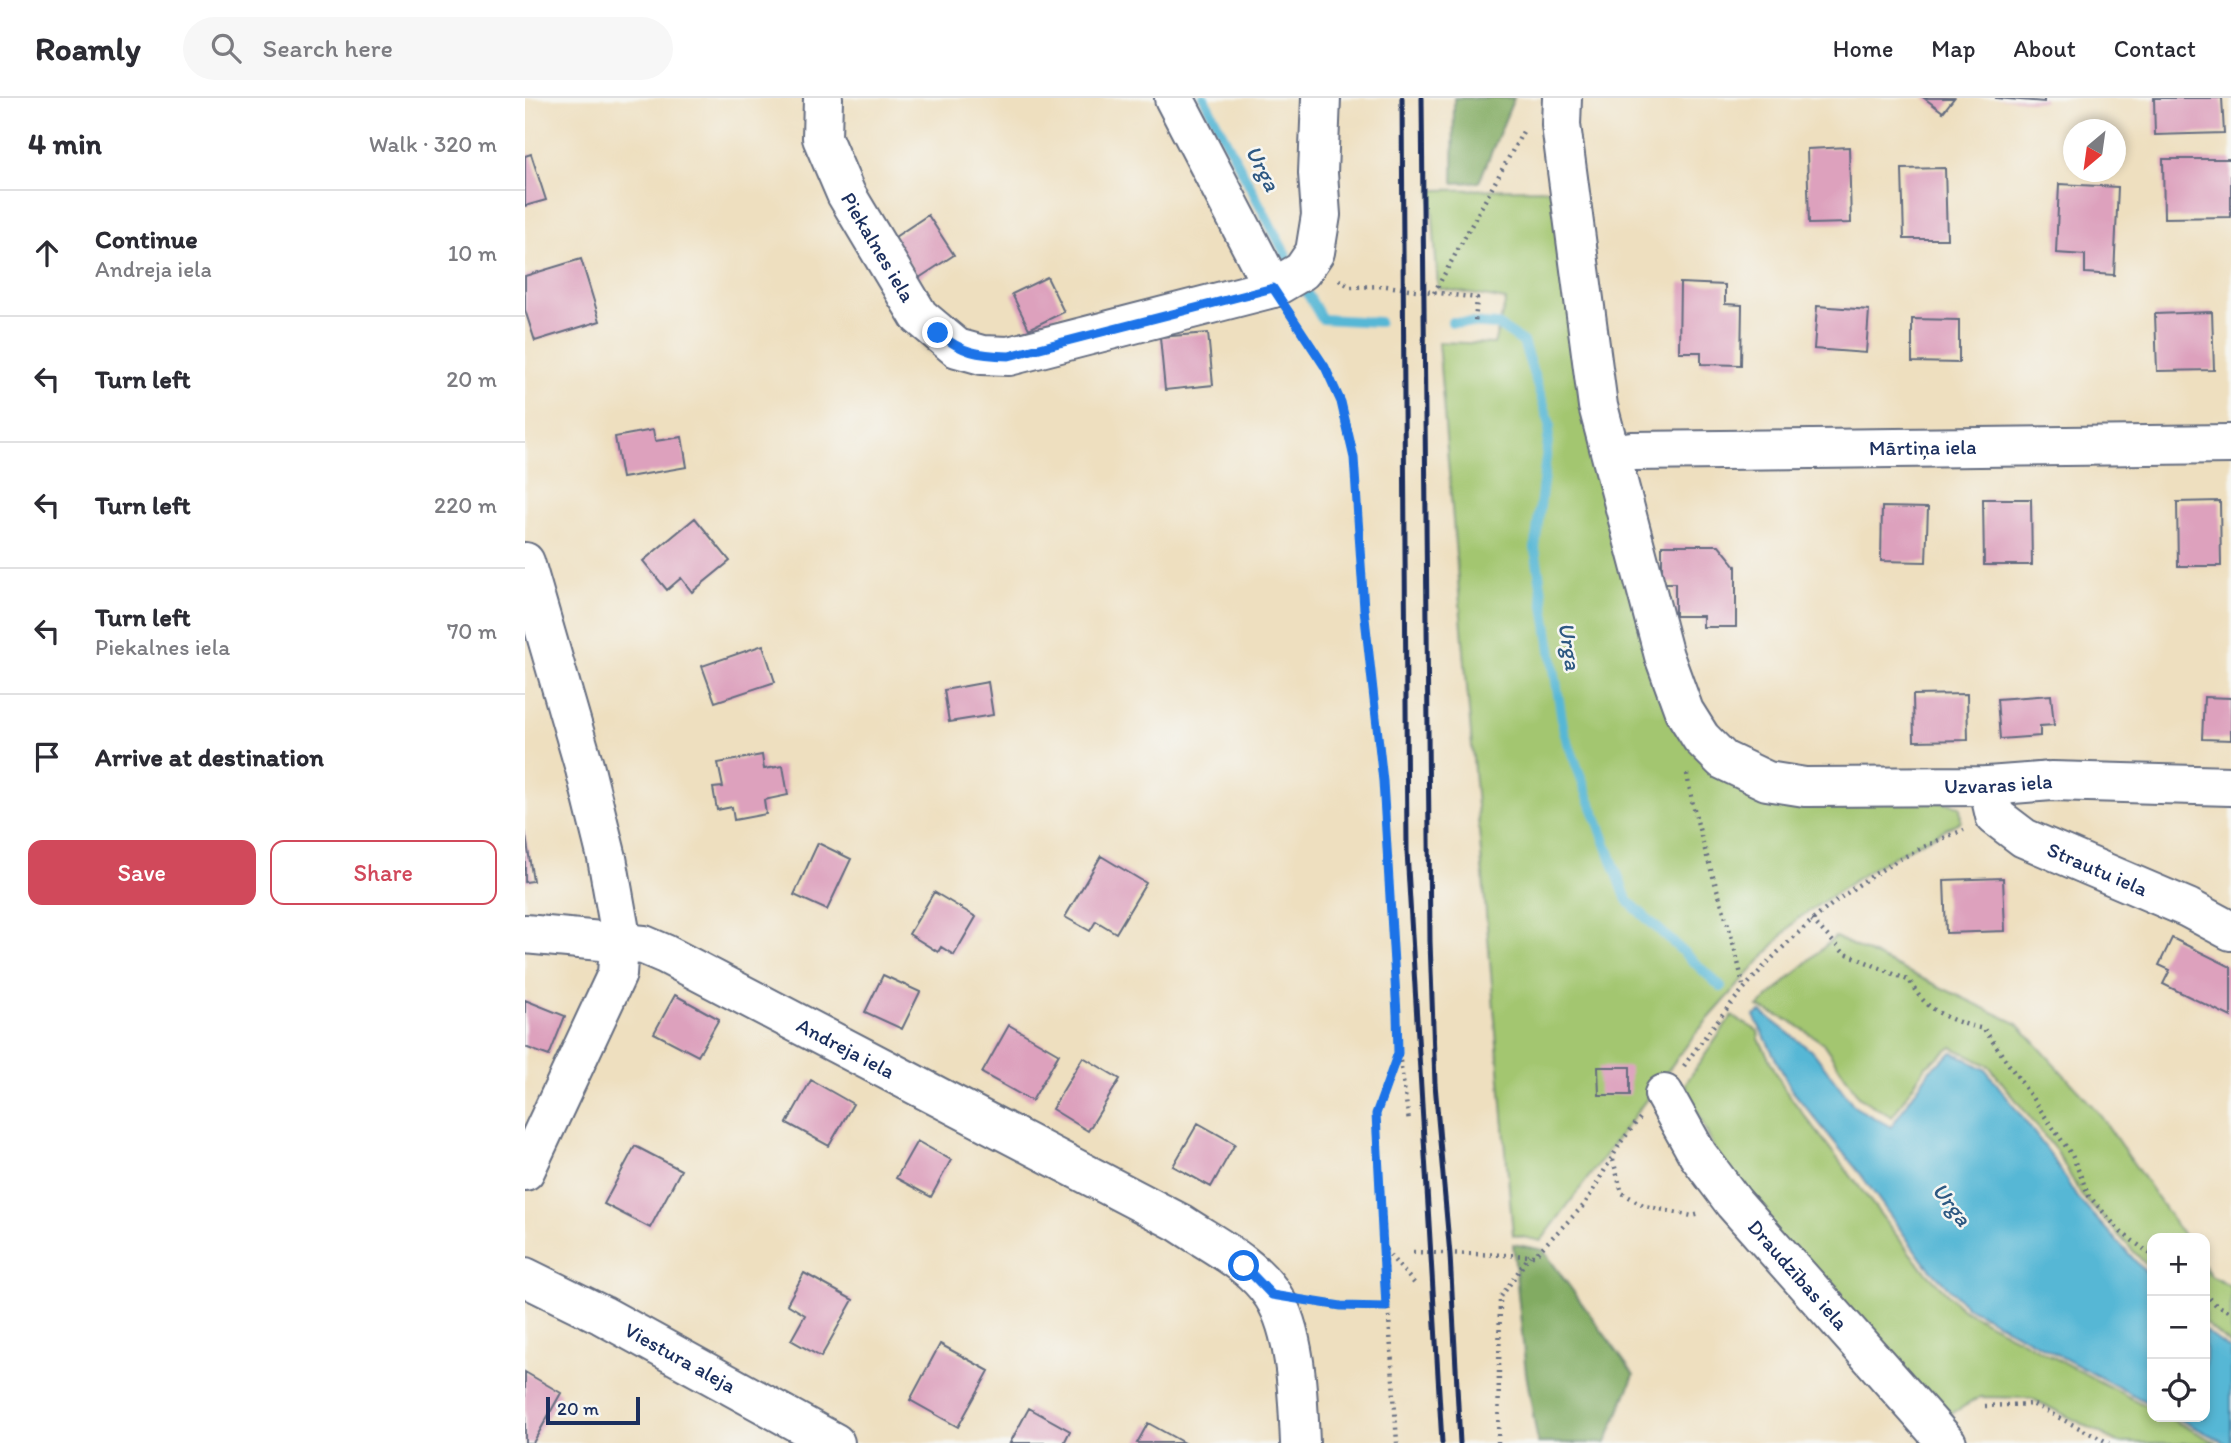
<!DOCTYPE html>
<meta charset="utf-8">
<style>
:root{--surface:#fff;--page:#f7f7f7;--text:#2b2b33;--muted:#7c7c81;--line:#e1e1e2;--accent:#d1495b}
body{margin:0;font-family:Itim,sans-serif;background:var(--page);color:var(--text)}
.controls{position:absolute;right:21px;bottom:21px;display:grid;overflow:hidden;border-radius:14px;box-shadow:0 4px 10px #0003}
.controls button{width:63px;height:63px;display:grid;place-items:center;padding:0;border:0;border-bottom:2px solid var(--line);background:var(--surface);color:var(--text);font:35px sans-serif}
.compass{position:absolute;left:1538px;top:21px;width:63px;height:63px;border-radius:50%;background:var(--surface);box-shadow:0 4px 10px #0003;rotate:209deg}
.scale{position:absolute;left:21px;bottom:18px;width:94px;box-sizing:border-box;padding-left:7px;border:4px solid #1b2f5e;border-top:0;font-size:19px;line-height:24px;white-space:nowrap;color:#1b2f5e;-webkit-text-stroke:5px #f6f6f2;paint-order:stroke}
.stop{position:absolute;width:21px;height:21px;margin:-16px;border:5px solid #1a73e8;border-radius:50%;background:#fff}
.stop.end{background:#1a73e8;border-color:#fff;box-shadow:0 2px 7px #0008}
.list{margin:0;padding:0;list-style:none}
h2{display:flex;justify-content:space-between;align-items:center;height:91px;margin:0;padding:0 28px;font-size:30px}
h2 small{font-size:23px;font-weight:400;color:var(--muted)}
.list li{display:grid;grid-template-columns:46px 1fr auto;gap:21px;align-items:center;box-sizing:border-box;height:126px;padding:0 28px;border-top:2px solid var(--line)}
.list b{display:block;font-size:26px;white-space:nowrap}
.list p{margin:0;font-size:23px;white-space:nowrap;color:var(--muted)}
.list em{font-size:23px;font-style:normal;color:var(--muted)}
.actions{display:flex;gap:14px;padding:21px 28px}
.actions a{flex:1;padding:16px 0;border:2px solid var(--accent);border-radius:14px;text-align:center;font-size:24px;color:var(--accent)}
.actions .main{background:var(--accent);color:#fff}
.icon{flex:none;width:38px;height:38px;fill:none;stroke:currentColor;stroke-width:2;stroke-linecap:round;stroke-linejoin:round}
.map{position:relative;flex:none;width:1706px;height:1345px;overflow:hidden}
header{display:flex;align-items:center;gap:42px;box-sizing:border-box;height:98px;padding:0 35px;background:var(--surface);border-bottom:2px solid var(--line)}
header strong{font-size:33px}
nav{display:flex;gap:38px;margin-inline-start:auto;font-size:24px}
.search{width:490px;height:63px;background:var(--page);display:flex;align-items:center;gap:18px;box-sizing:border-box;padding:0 24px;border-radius:38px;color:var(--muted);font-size:26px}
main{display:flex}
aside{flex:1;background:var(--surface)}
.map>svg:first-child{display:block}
.green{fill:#a3c670;stroke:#5f7a67;stroke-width:2}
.forest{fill:#82ab62;stroke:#4e6d60;stroke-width:2}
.water{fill:#57b7d5;stroke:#39739a;stroke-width:2}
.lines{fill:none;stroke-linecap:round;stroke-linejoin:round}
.stream{stroke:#57b7d5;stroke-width:10}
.building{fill:#dda1bd}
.street-casing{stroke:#656d80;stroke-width:42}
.path{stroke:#656d80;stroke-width:4.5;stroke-dasharray:2 5;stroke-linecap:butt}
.street{stroke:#fff;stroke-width:38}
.rail{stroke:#1b2f5e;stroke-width:5}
.route{stroke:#1a73e8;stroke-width:9}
.labels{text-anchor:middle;stroke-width:5;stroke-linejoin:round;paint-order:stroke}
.street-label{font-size:21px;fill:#1b2f5e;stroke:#f6f6f2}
.water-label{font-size:23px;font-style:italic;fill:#2d5882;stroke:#f6f6f2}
</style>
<header>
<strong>Roamly</strong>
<div class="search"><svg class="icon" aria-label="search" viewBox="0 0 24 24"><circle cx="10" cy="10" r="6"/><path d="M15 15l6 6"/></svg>Search here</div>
<nav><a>Home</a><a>Map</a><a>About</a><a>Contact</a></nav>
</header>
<main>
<aside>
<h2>4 min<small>Walk · 320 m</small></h2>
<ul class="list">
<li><svg class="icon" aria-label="ahead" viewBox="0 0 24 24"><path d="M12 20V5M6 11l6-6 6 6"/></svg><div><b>Continue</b><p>Andreja iela</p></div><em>10 m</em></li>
<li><svg class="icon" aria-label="left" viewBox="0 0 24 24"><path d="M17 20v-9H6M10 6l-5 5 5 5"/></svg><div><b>Turn left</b></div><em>20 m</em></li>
<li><svg class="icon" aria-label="left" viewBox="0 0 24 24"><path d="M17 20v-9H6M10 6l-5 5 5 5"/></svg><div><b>Turn left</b></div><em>220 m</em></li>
<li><svg class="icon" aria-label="left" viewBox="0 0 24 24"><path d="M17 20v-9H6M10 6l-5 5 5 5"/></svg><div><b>Turn left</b><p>Piekalnes iela</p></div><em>70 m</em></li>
<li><svg class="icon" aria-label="arrive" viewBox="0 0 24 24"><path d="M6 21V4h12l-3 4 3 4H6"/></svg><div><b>Arrive at destination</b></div></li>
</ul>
<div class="actions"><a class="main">Save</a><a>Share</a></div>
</aside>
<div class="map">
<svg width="1706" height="1345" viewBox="0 0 1706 1345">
<rect width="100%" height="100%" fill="#f6f6f2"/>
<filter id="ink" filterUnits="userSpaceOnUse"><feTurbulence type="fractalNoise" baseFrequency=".0143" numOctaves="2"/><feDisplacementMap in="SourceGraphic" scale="14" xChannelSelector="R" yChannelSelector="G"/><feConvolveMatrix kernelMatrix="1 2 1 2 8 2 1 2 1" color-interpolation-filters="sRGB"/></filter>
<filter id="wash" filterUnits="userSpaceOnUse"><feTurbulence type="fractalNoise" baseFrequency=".00686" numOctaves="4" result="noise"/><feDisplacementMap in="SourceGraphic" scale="28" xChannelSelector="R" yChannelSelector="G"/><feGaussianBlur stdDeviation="1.57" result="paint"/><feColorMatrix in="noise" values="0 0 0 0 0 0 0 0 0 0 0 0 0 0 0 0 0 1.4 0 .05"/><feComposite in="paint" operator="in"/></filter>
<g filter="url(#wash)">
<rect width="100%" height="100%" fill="#eedfbf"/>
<path class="green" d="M 1032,91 L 1060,318 L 1207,683 L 1412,703 L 1435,708 L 1436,723 L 1351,768 L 1271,822 L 1171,935 L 1016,1143 L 988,1137 L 913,244 L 969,246 L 981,202 L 913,190 L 906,92 Z
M 1310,839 L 1493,926 L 1573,1014 L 1660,1140 L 1627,1140 L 1627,1173 L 1556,1097 L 1532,1054 L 1464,968 L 1427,949 L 1401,968 L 1367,1019 L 1335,1000 L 1298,945 L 1267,924 L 1233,909 Z
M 1207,918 L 1233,933 L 1234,941 L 1260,992 L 1392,1164 L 1437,1211 L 1627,1311 L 1627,1319 L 1642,1319 L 1692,1345 L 1595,1345 L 1506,1300 L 1455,1299 L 1414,1323 L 1201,1078 L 1160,986 Z
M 1680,1169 L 1686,1178 L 1706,1189 L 1706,1247 L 1680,1225 Z"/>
<path class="forest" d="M 929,0 L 989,0 L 954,84 L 928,85 Z
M 988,1146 L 1018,1152 L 1109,1277 L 1081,1345 L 1013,1345 L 1001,1275 Z"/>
<path class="water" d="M 1236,914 L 1289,955 L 1330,1009 L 1366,1029 L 1405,972 L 1428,954 L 1461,972 L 1526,1057 L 1552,1100 L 1627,1181 L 1627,1307 L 1441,1208 L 1398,1163 L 1334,1074 L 1266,991 L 1229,918 Z
M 1680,1233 L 1706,1252 L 1706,1345 L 1700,1345 L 1650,1319 L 1680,1319 Z"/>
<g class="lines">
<path class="stream" d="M 679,0 L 762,159
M 782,195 L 797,221 L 854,224
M 927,224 L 973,227 L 998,244 L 1025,326 L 1010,450 L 1039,634 L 1102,802 L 1196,889"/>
</g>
<g id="blocks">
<path class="building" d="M 1399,0 L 1429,0 L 1418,14 Z
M 1470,0 L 1519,0 L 1519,4 Z
M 1629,0 L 1697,0 L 1699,35 L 1630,37 Z
M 1324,49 L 1326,125 L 1284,126 L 1282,51 Z
M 6,56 L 21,102 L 0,108 L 0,58 Z
M 1638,61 L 1706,61 L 1706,119 L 1639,120 Z
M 1420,70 L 1422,141 L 1379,141 L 1377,71 Z
M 1534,86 L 1593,89 L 1589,177 L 1560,175 L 1560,157 L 1531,155 Z
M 403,117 L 429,157 L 394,180 L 367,141 Z
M 56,161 L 75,223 L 10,243 L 0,212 L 0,178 Z
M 522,179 L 539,214 L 504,231 L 487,196 Z
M 1155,185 L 1200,187 L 1200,206 L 1217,207 L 1216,267 L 1176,266 L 1176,254 L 1154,254 Z
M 1292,208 L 1344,212 L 1341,255 L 1289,251 Z
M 1687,214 L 1689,272 L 1632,273 L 1630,216 Z
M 1387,221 L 1434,222 L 1434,265 L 1387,264 Z
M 683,235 L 688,287 L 640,292 L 635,239 Z
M 128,332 L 130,343 L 157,339 L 162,369 L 97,380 L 90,339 Z
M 1458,401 L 1506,401 L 1507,467 L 1459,467 Z
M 1695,403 L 1696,468 L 1653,468 L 1652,404 Z
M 1357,409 L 1403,410 L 1401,464 L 1356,463 Z
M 170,420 L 205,463 L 167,494 L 156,480 L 142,492 L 118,463 Z
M 1137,447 L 1194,447 L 1211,468 L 1211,529 L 1178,529 L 1178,518 L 1150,518 L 1150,485 L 1137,485 Z
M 238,547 L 250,584 L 190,604 L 177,568 Z
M 463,584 L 468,617 L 424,624 L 419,592 Z
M 1442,596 L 1443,642 L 1389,643 L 1388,597 Z
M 1526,597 L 1529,627 L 1515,628 L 1515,638 L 1475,641 L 1472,601 Z
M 1679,599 L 1706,600 L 1706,642 L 1677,641 Z
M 237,657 L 239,671 L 258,668 L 263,697 L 239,702 L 241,716 L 209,722 L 207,709 L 192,712 L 188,690 L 198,689 L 193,665 Z
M 0,732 L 8,783 L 0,784 Z
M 293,745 L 326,761 L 302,812 L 269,797 Z
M 576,758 L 621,785 L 591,835 L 571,823 L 565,833 L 540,819 Z
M 1478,780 L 1480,833 L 1421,835 L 1419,782 Z
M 409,794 L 451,819 L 429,857 L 416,849 L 413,854 L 384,836 Z
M 1647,840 L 1706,869 L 1706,919 L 1638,886 L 1645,872 L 1634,867 Z
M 358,877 L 395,894 L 377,931 L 340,914 Z
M 150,897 L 194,921 L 173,958 L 129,935 Z
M 0,902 L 40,918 L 24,958 L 0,949 Z
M 484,927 L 534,956 L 507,1003 L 457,975 Z
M 558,959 L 595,981 L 563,1033 L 527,1011 Z
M 1073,969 L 1105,969 L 1105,997 L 1074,997 Z
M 286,982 L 328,1006 L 304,1048 L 262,1025 Z
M 673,1025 L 710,1046 L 686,1089 L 648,1068 Z
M 392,1043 L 426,1062 L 406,1099 L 371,1080 Z
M 110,1048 L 156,1072 L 125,1130 L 79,1106 Z
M 279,1175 L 328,1202 L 296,1259 L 266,1242 L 280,1217 L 262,1206 Z
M 415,1246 L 464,1273 L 433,1329 L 385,1302 Z
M 0,1274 L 36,1295 L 8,1345 L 0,1345 Z
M 504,1310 L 545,1333 L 539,1345 L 485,1345 Z
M 623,1325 L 659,1345 L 612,1345 Z"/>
</g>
</g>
<g filter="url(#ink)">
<use href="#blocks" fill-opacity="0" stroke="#656d80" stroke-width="2"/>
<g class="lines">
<g class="street-casing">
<g id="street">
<path id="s1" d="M 298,0 L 297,40 L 321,96 L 394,218 L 432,250 L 457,257 L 484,258 L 748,190 L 777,173 L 790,154 L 796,117 L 793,75 L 796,0"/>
<path d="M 649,0 L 748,190"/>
<path id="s2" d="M 1037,0 L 1036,27 L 1073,308 L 1139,558 L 1159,613 L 1176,640 L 1198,662 L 1242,683 L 1280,689 L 1463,688 L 1527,683 L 1706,688"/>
<path id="s3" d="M 1088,356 L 1107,353 L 1706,346"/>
<path d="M 0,464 L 60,671 L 82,760 L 95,833 L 92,876 L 0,1073"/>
<path id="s4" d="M 1463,688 L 1470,718 L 1499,740 L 1663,810 L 1706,833"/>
<path id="s5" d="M 0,836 L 119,847 L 140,856 L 655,1125 C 686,1146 727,1165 748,1198 C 772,1235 773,1302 775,1345"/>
<path id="s6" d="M 1139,996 L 1173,1057 L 1209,1105 L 1422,1345"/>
<path id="s7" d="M 0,1179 L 77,1217 L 310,1345"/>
</g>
</g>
<path class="path" d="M 814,182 L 826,189 L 861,188 L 952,200 L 950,225
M 909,195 L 1000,30
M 766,217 L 800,269 L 816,304 L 829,360 L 839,511 L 858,683 L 872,916 L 873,955 L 851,1016 L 872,1345
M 1162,676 C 1174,750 1204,815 1218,887
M 1287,822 L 1318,854 L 1385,883 C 1399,913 1428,924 1459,931 L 1547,1057 L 1564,1098 L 1597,1135 L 1627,1157
M 874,956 L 884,1023
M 1159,968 C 1230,866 1319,776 1439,732
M 1088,1062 L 1097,1095 L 1120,1108 L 1167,1118 L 1175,1116
M 860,1152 L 890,1186
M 888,1154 L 1009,1158 L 1060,1106 L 1096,1044 L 1115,1020
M 1680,1195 L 1691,1207 L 1706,1214
M 789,1204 L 816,1208 L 861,1209
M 1460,1308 L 1507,1306 L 1584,1345
M 973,1345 L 975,1200 L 1005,1157"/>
<use href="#street" class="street"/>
<path class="rail" d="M 877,0 L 882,753 L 917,1345
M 897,0 L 905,843 L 910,986 L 925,1157 L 935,1345"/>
</g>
</g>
<g class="lines" filter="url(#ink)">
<path class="route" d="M 413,235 C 438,255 452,257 484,258 L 748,190 L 800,269 L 816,304 L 829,360 L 839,511 L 858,683 L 872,916 L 873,955 L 851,1016 L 861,1209 L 816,1208 L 747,1197 L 719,1168"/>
</g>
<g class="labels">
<g class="street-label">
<text dy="7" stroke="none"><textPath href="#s1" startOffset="163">Piekalnes iela</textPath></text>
<text dy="7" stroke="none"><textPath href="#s3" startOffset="310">Mārtiņa iela</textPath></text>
<text dy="7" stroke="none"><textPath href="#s2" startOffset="971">Uzvaras iela</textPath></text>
<text dy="7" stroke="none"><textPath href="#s4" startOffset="147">Strautu iela</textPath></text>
<text dy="7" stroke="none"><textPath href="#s5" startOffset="346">Andreja iela</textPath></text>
<text dy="7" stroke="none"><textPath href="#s6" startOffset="226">Draudzības iela</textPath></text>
<text dy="7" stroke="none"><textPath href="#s7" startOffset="175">Viestura aleja</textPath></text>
</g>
<g class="water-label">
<text transform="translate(738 70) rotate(62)" y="8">Urga</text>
<text transform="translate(1045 548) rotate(81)" y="8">Urga</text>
<text transform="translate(1427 1106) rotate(52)" y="8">Urga</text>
</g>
</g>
</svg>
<div class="controls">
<button>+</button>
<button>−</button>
<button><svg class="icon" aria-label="locate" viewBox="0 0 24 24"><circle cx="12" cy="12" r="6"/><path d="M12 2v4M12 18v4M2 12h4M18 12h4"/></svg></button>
</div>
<svg class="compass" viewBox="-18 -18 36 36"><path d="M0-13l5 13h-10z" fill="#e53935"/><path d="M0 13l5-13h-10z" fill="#7c7c81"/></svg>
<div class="scale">20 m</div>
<div class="stop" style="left:719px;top:1168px"></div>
<div class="stop end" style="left:413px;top:235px"></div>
</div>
</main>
